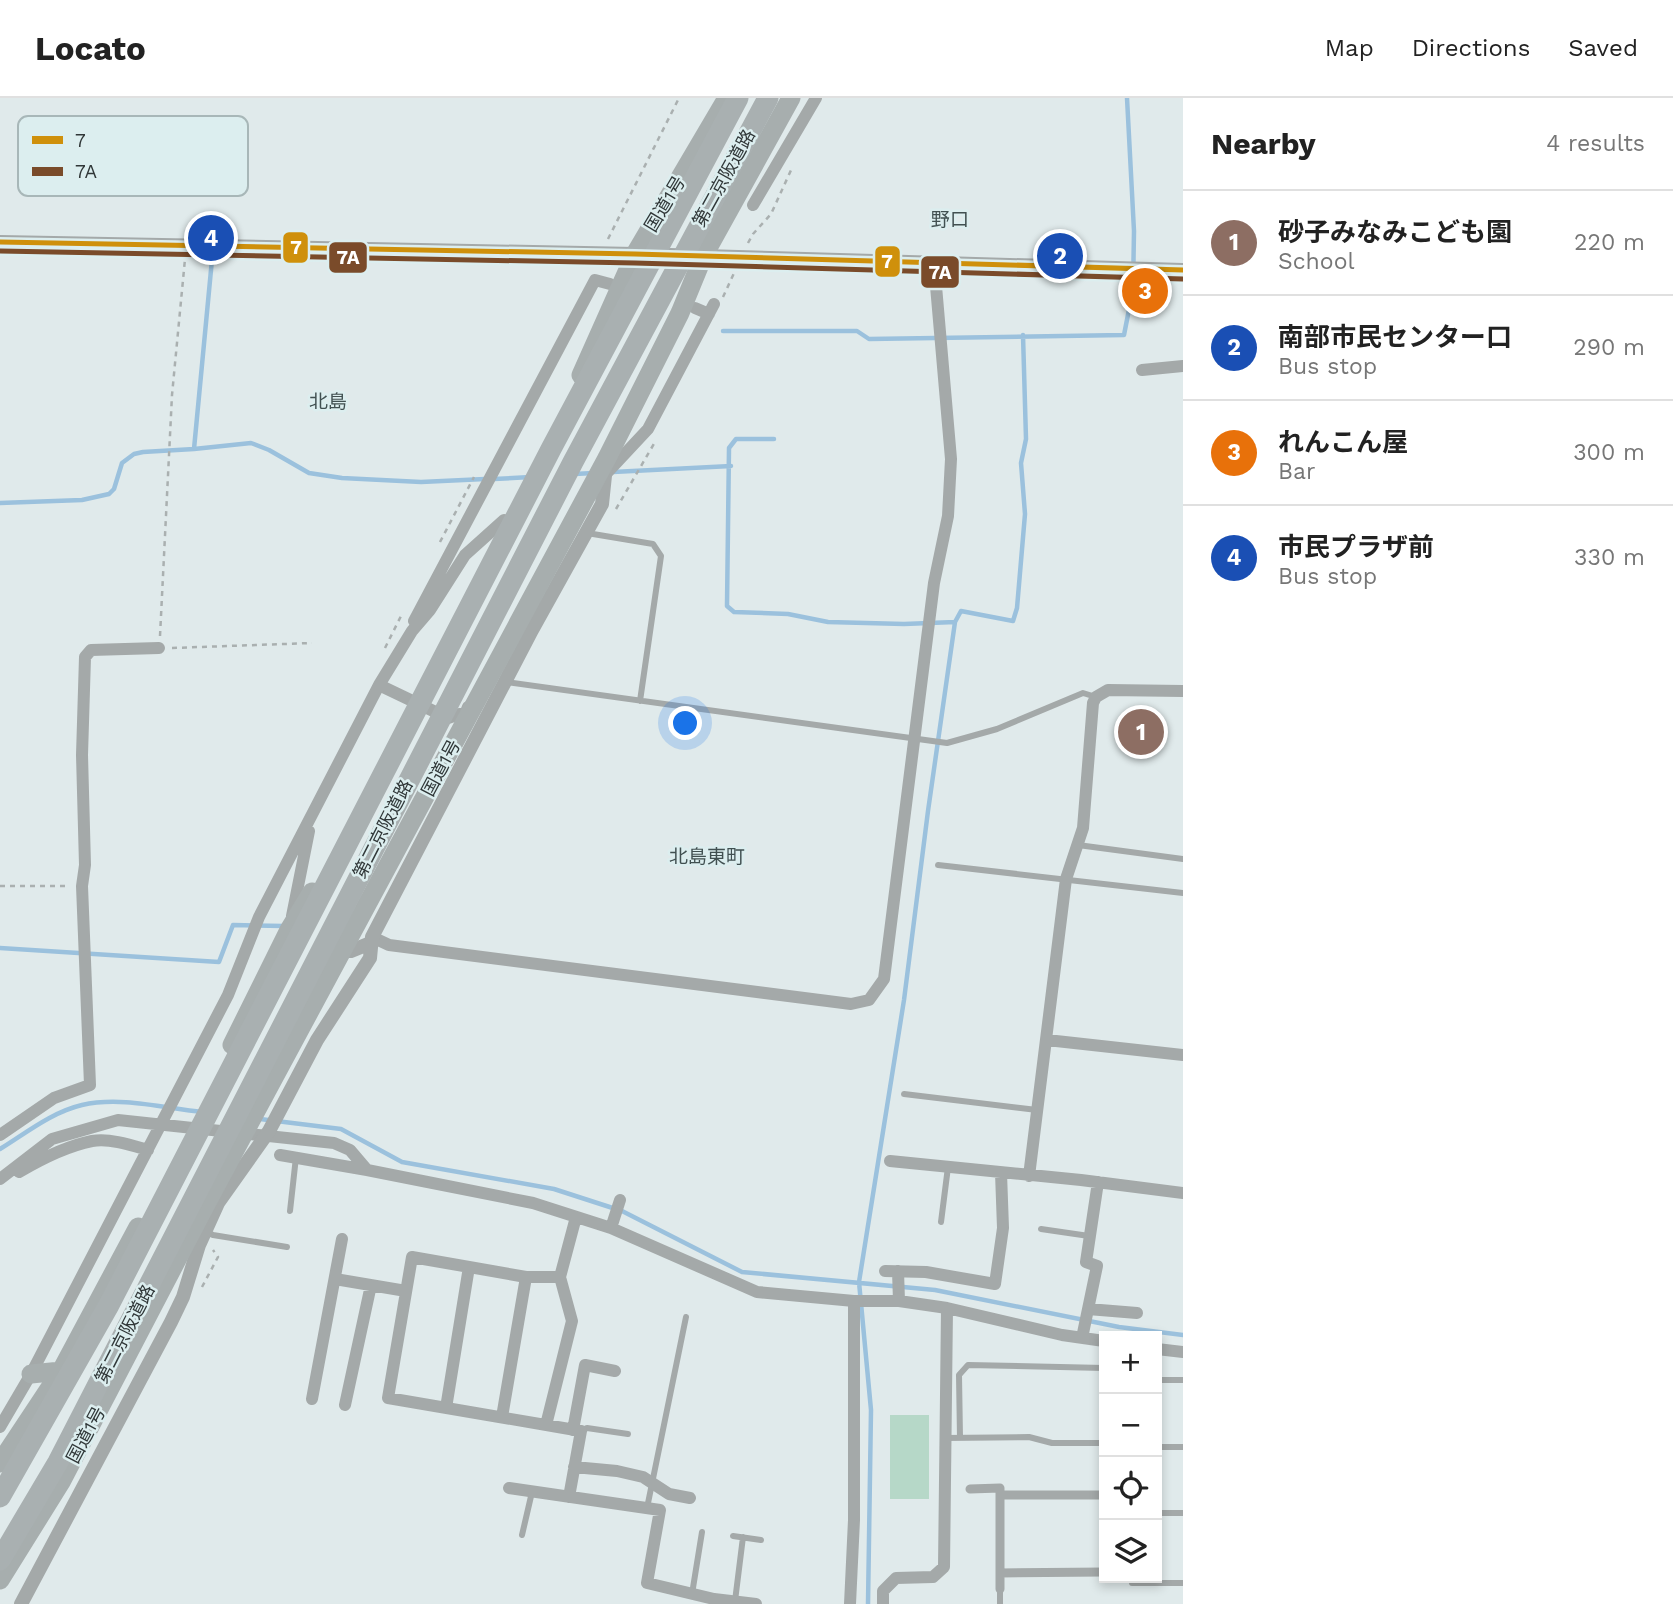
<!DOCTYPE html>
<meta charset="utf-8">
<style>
:root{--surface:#fff;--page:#f6f6f6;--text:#222;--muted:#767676;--line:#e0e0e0;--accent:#d93025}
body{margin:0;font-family:"Work Sans","Noto Sans JP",sans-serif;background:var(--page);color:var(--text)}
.controls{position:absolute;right:21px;bottom:21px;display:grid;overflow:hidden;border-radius:0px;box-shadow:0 4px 10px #0003}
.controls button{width:63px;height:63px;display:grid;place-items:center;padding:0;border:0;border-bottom:2px solid var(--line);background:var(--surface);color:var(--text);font:35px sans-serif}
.you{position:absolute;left:686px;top:626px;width:24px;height:24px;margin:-18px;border:5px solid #fff;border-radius:50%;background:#1a73e8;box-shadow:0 0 0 10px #1a73e833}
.badge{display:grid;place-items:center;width:46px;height:46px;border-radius:50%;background:var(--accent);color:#fff;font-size:23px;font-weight:700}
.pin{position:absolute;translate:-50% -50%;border:4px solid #fff;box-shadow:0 2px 7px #0006}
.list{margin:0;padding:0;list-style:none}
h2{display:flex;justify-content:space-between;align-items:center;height:91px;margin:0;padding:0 28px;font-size:30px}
h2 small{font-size:23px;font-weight:400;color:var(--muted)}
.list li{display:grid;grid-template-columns:46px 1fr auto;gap:21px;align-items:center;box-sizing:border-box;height:105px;padding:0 28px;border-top:2px solid var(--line)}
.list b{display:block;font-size:26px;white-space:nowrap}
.list p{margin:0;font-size:23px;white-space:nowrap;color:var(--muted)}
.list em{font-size:23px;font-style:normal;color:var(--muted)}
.icon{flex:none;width:38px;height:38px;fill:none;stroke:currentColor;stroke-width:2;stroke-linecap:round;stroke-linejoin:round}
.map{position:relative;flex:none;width:1183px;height:1506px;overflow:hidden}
header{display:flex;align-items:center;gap:42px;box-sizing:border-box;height:98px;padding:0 35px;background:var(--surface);border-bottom:2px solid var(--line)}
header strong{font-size:33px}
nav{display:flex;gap:38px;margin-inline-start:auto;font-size:24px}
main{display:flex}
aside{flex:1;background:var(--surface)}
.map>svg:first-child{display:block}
.green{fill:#b6d8c8}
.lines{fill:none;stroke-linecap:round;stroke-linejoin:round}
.stream{stroke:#9bc1dd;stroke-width:4.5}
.path{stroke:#aab0b0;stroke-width:2.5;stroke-dasharray:5 5;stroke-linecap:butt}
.service{stroke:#a4a9a9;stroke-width:6}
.pedestrian{stroke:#a4a9a9;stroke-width:9}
.minor{stroke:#a4a9a9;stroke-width:12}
.tertiary{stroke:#a4a9a9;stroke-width:14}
.trunk{stroke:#a7aeae;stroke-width:19}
.motorway{stroke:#a9b0b1;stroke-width:21}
.bus-1-casing{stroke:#dceeef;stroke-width:10}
.bus-2-casing{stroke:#dceeef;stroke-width:10}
.bus-1{stroke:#cf900b;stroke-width:5}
.bus-2{stroke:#7a4b2a;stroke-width:5}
.labels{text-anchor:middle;stroke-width:5;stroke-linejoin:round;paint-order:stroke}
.street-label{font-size:18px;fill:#303738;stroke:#dceeef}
.neighbourhood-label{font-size:19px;fill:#415051;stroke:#dceeef}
.key{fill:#dceeef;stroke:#a8b7b8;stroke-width:2}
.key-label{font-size:19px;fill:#303738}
.line-badge{stroke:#dceeef;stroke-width:2.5}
.badge-label{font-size:19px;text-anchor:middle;font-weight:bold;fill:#fff}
</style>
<header>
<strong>Locato</strong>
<nav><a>Map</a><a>Directions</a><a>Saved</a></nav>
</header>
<main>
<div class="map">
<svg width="1183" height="1506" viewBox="0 0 1183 1506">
<rect width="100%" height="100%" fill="#e0eaeb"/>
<path class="green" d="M 890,1317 L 929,1317 L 929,1401 L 890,1401 Z"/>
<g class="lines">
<path class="stream" d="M 723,233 L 857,233 L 869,241 L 1124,237 L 1133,191 L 1134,133 L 1127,0
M 774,341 L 736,341 L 729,350 L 727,508 L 734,514 L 788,516 L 828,524 L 904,526 L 955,524
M 194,351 L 213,151
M 613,374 L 731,368
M 574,376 L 594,375
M 494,381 L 531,379
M 0,405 L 82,402 L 109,396 L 114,391 L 122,365 L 134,356 L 143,354 L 194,351 L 251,345 L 269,352 L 309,375 L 342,380 L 421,384 L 485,381
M 0,850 L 219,864 L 233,827 L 284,828
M 260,1021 L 341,1031 L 402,1064 L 554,1091 L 622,1113 L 742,1174 L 935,1192 L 1119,1229 L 1183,1237
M 0,1051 C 26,1035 52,1014 82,1007 C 120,998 164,1010 202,1014
M 868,1506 L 871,1312 L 859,1184 L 904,902 L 928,713 L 955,524 L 961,513 L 1013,523 L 1017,510 L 1025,416 L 1021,365 L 1026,341 L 1023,237"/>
<path class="path" d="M 608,141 L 679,0
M 748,145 L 753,136 L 771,116 L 792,70
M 723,199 L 735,173
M 616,411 L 655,344
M 440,444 L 474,379
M 160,538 L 172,297 L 185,161
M 172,550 L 312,545
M 385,550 L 401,518
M 0,788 L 69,788
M 202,1189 L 218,1159 L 213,1152"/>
<path class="service" d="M 587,435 L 653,446 L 661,458 L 640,603
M 506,584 L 947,645 L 997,631 L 1083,595 L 1096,599
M 1078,747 L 1183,761
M 938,767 L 1183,795
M 904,996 L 1037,1012
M 290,1113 L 296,1059
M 941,1124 L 948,1069
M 1041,1131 L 1089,1138
M 205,1133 L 213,1137 L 287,1149
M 1157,1282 L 1183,1282
M 581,1333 L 587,1330 L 628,1336
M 945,1340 L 1029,1339 L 1052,1345 L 1104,1345
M 960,1340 L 959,1277 L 968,1267 L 1104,1270
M 1157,1349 L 1183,1349
M 647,1410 L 686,1219
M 1157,1415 L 1183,1415
M 522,1437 L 532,1394
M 733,1438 L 761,1442
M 1132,1485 L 1183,1485
M 1000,1491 L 1000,1506
M 692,1496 L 702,1434
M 735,1503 L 743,1439"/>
<path class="pedestrian" d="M 970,1391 L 1000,1390 L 1000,1397 L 1104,1397
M 1000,1397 L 1000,1491
M 1000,1475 L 1104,1474"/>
<path class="minor" d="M 753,107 L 816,0
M 695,210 L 709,216
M 1142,272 L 1183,268
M 605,377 L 648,331 L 714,206
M 414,523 L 595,182 L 610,186
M 379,587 L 448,620 L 466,614 L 468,609
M 292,818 L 309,733
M 372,839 L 389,847 L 851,906 L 869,902 L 884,881 L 934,485 L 948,418 L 951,361 L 934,165
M 1047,942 L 1183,957
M 0,1037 L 54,1000 L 90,987 L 82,788 L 85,767 L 82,657 L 85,559 L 91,552 L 159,550
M 280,1057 L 367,1072 L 533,1105 L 611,1130 L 757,1194 L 854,1203 L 899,1203 L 947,1210 L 1062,1237 L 1104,1243
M 890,1063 L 1081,1082 L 1183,1095
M 19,1074 C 41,1061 67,1048 92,1043 C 110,1040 131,1047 148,1052
M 1029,1078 L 1066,781 L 1083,730 L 1093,605 L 1096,599 L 1108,592 L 1183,593
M 0,1081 L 52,1041 L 118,1022 L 334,1045 L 350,1052 L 367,1072
M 611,1130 L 620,1102
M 885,1173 L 926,1174 L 995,1186 L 1003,1130 L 1001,1075
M 898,1173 L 899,1203
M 335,1181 L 406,1193
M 1088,1211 L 1137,1215
M 1082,1240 L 1097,1168 L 1086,1164 L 1098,1084
M 1157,1251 L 1183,1254
M 312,1301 L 342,1141
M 345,1307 L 371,1187
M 446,1310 L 469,1169
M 502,1319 L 526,1179
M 546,1327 L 572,1223 L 560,1179
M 0,1329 L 31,1276 L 228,897 L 259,819 L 379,587 L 412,533 L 430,512 L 465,457 L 504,422
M 573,1332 L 585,1267 L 615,1273
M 574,1369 L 617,1373 L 643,1379 L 669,1396 L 690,1400
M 509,1390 L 660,1412 L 647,1485 L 714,1501 L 756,1506
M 569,1399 L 581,1333 L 388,1300 L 412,1159 L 526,1179 L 560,1179 L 576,1119
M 850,1506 L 854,1422 L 854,1203
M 883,1506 L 883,1493 L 896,1480 L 933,1479 L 944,1469 L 947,1210"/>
<path class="tertiary" d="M 0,144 L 635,156 L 1183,172
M 342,853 L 351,853 L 373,844
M 21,1506 L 171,1224 L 183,1199 L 199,1147 L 218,1105 L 269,1033 L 317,942 L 370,860 L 372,839 L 532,532 L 602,406 L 606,368"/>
<path class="trunk" d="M 581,277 L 635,156 L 727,0
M 232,947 L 289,832 L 312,794
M 31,1276 L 61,1273
M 0,1365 L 61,1273 L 138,1129
M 0,1482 L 61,1384 L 206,1106 L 607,360 L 680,215 L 703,159 L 791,0"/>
<path class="motorway" d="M 0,1399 L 109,1207 L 551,351 L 738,0
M 0,1462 L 58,1364 L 573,364 L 768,0"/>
<g class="bus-1-casing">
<path id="bus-1" d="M 0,144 L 635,156 L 1183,172"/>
</g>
<g class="bus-2-casing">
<path id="bus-2" d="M 0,153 L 635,165 L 1183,181"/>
</g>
<use href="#bus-1" class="bus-1"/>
<use href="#bus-2" class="bus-2"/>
</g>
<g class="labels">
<g class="street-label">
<text transform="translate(724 80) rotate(-61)" y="6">第二京阪道路</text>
<text transform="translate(665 106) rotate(-59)" y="6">国道1号</text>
<text transform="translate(441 670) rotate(-62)" y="6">国道1号</text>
<text transform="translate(383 731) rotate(-63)" y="6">第二京阪道路</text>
<text transform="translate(125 1236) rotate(-63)" y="6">第二京阪道路</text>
<text transform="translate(86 1337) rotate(-62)" y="6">国道1号</text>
</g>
<g class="neighbourhood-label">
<text x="950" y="128">野口</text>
<text x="328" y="310">北島</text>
<text x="707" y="765">北島東町</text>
</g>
</g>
<rect x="18" y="18" width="230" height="80" rx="10" class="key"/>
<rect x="32" y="38" width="31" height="8" fill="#cf900b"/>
<rect x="32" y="69" width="31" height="9" fill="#7a4b2a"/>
<g class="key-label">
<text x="75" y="49">7</text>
<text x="75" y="80">7A</text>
</g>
<g class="line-badge">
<rect x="282" y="133" width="27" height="33" rx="7" fill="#cf900b"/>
<rect x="328" y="143" width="40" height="33" rx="7" fill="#7a4b2a"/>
<rect x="874" y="147" width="27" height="33" rx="7" fill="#cf900b"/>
<rect x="920" y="157" width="40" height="34" rx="7" fill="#7a4b2a"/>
</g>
<g class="badge-label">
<text x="296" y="156">7</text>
<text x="348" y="166">7A</text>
<text x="887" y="170">7</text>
<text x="940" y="181">7A</text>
</g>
</svg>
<div class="controls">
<button>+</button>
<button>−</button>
<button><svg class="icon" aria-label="locate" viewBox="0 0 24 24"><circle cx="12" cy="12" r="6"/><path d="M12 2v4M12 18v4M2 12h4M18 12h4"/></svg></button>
<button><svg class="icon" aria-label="layers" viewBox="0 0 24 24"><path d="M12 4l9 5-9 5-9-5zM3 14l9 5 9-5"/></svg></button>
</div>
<div class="you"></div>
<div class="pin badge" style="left:1141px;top:634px;background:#8d6e63">1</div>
<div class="pin badge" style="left:1060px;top:158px;background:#1a4fb4">2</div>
<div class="pin badge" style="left:1145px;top:193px;background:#e8710a">3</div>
<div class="pin badge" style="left:211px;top:140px;background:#1a4fb4">4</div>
</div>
<aside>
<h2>Nearby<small>4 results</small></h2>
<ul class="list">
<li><span class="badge" style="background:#8d6e63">1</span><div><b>砂子みなみこども園</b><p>School</p></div><em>220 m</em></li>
<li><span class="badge" style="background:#1a4fb4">2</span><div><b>南部市民センター口</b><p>Bus stop</p></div><em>290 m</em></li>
<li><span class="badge" style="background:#e8710a">3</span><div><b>れんこん屋</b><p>Bar</p></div><em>300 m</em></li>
<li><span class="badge" style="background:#1a4fb4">4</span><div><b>市民プラザ前</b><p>Bus stop</p></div><em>330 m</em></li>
</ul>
</aside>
</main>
